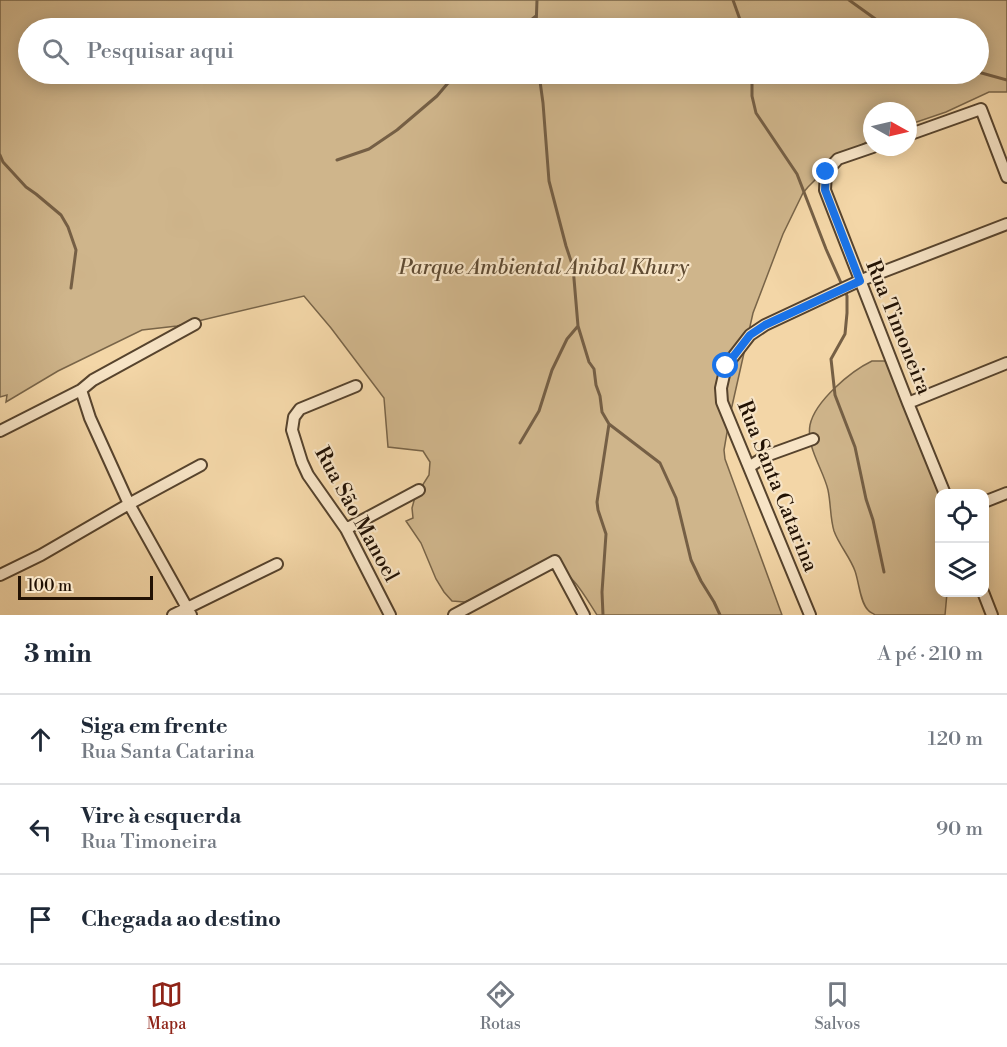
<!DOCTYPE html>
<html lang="pt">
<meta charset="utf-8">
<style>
:root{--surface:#fff;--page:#f6f6f7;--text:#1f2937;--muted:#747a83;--line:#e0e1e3;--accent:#8f2418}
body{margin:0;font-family:"Libre Bodoni",serif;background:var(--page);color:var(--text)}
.controls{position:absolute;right:18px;bottom:18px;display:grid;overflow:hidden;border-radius:12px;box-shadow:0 3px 15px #0003}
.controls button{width:54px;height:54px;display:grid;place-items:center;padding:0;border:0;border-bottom:2px solid var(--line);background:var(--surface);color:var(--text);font:30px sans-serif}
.compass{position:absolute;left:863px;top:102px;width:54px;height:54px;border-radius:50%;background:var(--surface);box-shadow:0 3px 15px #0003;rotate:98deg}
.scale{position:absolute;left:18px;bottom:15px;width:135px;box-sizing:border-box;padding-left:6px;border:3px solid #221204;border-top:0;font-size:16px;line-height:21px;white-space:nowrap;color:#221204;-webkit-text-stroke:4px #f7e4c6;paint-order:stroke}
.stop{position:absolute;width:18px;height:18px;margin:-14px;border:4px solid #1a73e8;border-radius:50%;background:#fff}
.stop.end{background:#1a73e8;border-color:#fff;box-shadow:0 2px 6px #0008}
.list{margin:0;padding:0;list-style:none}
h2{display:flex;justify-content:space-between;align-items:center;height:78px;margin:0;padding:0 24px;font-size:26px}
h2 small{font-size:20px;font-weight:400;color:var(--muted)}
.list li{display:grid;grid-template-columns:39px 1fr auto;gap:18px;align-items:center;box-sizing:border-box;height:90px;padding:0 24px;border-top:2px solid var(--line)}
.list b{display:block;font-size:22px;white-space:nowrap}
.list p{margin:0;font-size:20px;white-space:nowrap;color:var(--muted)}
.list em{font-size:20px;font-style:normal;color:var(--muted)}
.icon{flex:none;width:33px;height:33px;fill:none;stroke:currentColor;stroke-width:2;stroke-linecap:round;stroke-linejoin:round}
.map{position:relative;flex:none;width:1007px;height:615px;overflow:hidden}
.search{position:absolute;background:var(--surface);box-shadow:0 3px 15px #0003;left:18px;right:18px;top:18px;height:66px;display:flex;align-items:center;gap:15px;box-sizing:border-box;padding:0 21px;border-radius:33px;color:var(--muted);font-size:22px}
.sheet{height:348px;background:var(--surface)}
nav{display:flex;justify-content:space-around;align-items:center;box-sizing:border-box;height:84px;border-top:2px solid var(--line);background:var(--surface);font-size:16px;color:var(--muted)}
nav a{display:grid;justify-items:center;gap:3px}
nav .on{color:var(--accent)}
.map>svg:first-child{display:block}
.green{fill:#cfb58b;stroke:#786448;stroke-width:1.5;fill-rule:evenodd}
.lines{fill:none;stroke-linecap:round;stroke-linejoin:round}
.stream{stroke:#755f45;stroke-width:3}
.street-casing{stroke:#56432d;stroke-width:14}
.street{stroke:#f7e4c6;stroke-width:10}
.route{stroke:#1a73e8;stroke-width:8}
.labels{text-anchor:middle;stroke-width:4.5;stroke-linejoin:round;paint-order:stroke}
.park-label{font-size:21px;font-style:italic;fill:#5f4b33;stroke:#f7e4c6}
.street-label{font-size:21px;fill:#221204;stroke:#f7e4c6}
</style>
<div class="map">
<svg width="1007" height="615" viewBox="0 0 1007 615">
<rect width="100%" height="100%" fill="#f3d6a7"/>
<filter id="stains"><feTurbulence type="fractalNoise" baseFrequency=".00333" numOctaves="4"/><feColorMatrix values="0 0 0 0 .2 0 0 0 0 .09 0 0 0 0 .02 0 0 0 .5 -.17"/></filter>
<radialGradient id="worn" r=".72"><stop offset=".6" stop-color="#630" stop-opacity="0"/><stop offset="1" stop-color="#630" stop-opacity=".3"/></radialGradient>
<path class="green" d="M 0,0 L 1007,0 L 1007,92 L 989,92 L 946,112 L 908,125 L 908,111 L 872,111 L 872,139 L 847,153 L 819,176 L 808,187 L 803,193 L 783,234 L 753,313 L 730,415 L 724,450 L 725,459 L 782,615 L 597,615 C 584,595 573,572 550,565 L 465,602 L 452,601 L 444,592 L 436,579 L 421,543 L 406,521 L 413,518 L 412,508 L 415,497 L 429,475 L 430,462 L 423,451 L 388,447 L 384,398 L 331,328 L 304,296 L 177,326 L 142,330 L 58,371 L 6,402 L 7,395 L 0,397 ZM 28,28 L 978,28 L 978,74 L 28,74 Z
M 872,361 L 888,361 L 940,494 L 940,517 L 937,538 L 940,556 L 940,592 L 947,593 L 945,615 L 875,615 C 873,613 870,613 868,610 C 860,602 859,582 855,571 C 850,557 839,545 834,531 C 830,518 831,504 828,490 C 823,469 806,447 810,425 C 815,401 851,371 872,361 Z"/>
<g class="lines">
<path class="stream" d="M 733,0 L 743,28
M 849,0 L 888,28
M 521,28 L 536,16
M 536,28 L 537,0
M 978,72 L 1007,80
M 539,74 L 543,103 L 549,181 L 566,246 L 573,267 L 578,326 L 589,362 L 594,369 L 596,385 L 600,396 L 602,412 L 609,424 L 660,463 L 676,498 L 691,560 L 701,581 L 714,602 L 720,615
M 752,74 L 752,96 L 756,113 L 797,174 L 826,249 L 842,285
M 0,155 L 3,162 L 26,187 L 36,194 L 61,215 L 68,227 L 76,250 L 71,288
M 337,160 L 369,149 L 397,130 L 437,96 L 448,83 L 470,74
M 845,291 L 847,296 L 847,313 L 845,334 L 831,359 L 835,395 L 855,447 L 866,499 L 873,520 L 884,572
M 520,443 L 539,411 L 552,370 L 567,339 L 578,326
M 603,615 L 602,592 L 606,534 L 598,510 L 597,502 L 609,424"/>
<g class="street-casing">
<path id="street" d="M 908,135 L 981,109 L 1007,177
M 873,147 L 838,159 L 826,172 L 825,190 L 908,403 L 945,494
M 356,386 L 300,409 L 294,417 L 292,430 L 302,462 L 308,475 L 346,529 L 390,615
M 81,390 L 90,418 L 129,504 L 191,615
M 908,403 L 1007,363
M 0,431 L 81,390 L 93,380 L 195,324
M 749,467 L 766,456 L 813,439
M 984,502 L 1007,493
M 346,529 L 419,490
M 0,575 L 41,555 L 129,504 L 201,465
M 983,592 L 992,615
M 173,615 L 277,564
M 454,615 L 555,561 L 584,615
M 810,615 L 722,402 L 721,388 L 726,366 L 750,335 L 765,325 L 859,281 L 1007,224"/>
</g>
<use href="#street" class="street"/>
</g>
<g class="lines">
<path class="route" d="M 726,366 L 750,335 L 765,325 L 860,281 L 825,190 L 826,172"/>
</g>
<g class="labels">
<g class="park-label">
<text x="544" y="274">Parque Ambiental Anibal Khury</text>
</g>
<g class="street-label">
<text transform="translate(899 327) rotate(68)" y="7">Rua Timoneira</text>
<text transform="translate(778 486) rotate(68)" y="7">Rua Santa Catarina</text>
<text transform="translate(357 514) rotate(61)" y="7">Rua São Manoel</text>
</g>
</g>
<rect width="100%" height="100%" filter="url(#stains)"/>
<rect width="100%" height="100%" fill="url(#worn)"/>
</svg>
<div class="controls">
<button><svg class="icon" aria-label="locate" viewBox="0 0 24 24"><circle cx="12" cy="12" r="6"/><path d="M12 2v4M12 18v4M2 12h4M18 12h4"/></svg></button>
<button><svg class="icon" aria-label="layers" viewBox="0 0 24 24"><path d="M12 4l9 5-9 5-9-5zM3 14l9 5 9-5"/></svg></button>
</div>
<svg class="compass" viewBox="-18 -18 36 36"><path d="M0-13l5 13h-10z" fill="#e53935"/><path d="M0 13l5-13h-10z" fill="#747a83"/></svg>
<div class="scale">100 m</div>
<div class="stop" style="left:726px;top:366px"></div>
<div class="stop end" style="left:826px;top:172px"></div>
<div class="search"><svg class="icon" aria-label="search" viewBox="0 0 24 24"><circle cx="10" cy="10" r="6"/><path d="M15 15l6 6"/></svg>Pesquisar aqui</div>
</div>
<section class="sheet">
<h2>3 min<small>A pé · 210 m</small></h2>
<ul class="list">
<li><svg class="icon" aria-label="ahead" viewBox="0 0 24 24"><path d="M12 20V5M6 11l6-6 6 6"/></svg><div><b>Siga em frente</b><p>Rua Santa Catarina</p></div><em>120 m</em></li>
<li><svg class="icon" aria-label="left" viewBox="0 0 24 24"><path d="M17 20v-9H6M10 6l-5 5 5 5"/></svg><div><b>Vire à esquerda</b><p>Rua Timoneira</p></div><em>90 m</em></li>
<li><svg class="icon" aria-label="arrive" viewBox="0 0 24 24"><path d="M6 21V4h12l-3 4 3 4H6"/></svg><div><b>Chegada ao destino</b></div></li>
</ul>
</section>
<nav>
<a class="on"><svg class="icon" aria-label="map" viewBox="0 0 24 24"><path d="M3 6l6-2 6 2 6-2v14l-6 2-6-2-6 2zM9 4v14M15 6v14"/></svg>Mapa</a>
<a><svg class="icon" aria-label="directions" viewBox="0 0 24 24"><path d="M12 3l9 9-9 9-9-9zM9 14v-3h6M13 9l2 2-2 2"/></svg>Rotas</a>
<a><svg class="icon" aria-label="saved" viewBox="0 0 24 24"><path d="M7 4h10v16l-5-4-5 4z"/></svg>Salvos</a>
</nav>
